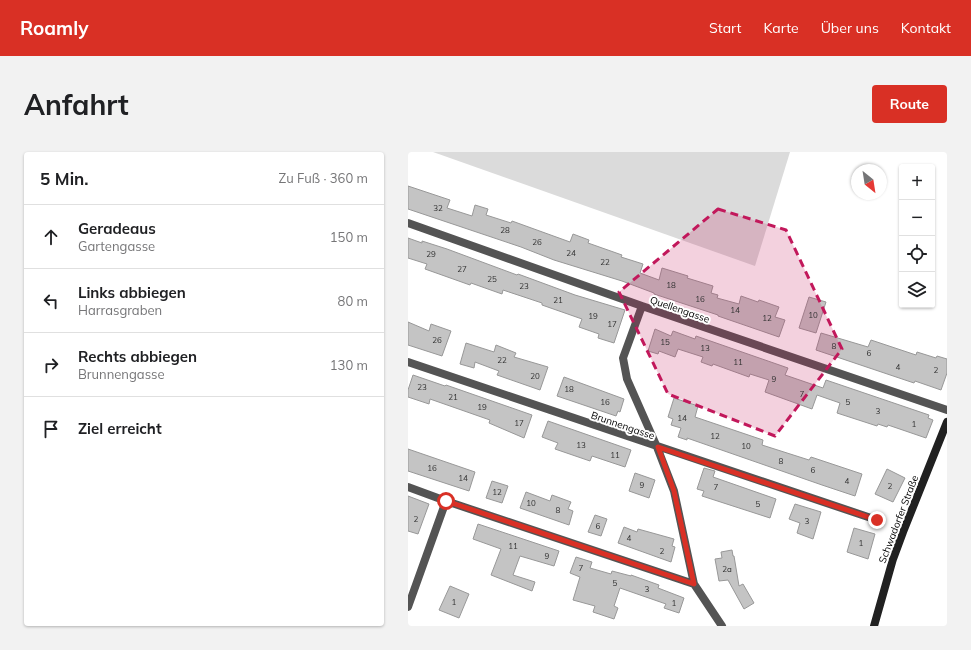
<!DOCTYPE html>
<html lang="de">
<meta charset="utf-8">
<style>
:root{--surface:#fff;--page:#f2f2f2;--text:#202124;--muted:#757577;--line:#e0e0e0;--accent:#d93025}
body{margin:0;font-family:Mulish,sans-serif;background:var(--page);color:var(--text)}
.controls{position:absolute;right:12px;top:12px;display:grid;overflow:hidden;border-radius:4px;box-shadow:0 1px 3px #0004}
.controls button{width:36px;height:36px;display:grid;place-items:center;padding:0;border:0;border-bottom:1px solid var(--line);background:var(--surface);color:var(--text);font:20px sans-serif}
.compass{position:absolute;left:443px;top:12px;width:36px;height:36px;border-radius:50%;background:var(--surface);box-shadow:0 1px 3px #0004;rotate:150deg}
.stop{position:absolute;width:12px;height:12px;margin:-9px;border:3px solid #d93025;border-radius:50%;background:#fff}
.stop.end{background:#d93025;border-color:#fff;box-shadow:0 1px 4px #0008}
.list{margin:0;padding:0;list-style:none}
h2{display:flex;justify-content:space-between;align-items:center;height:52px;margin:0;padding:0 16px;font-size:17px}
h2 small{font-size:13px;font-weight:400;color:var(--muted)}
.list li{display:grid;grid-template-columns:26px 1fr auto;gap:12px;align-items:center;box-sizing:border-box;height:64px;padding:0 16px;border-top:1px solid var(--line)}
.list b{display:block;font-size:15px;white-space:nowrap}
.list p{margin:0;font-size:13px;white-space:nowrap;color:var(--muted)}
.list em{font-size:13px;font-style:normal;color:var(--muted)}
.icon{flex:none;width:22px;height:22px;fill:none;stroke:currentColor;stroke-width:2;stroke-linecap:round;stroke-linejoin:round}
.map{position:relative;flex:none;width:539px;height:474px;overflow:hidden;border-radius:4px}
header{display:flex;align-items:center;gap:24px;box-sizing:border-box;height:56px;padding:0 20px;background:var(--accent);color:#fff}
header strong{font-size:19px}
nav{display:flex;gap:22px;margin-inline-start:auto;font-size:14px}
.intro{display:flex;align-items:center;justify-content:space-between;box-sizing:border-box;height:96px;padding:0 24px}
h1{margin:0;font-size:28px}
.button{padding:10px 18px;border-radius:4px;background:var(--accent);color:#fff;font-size:14px;font-weight:700}
main{display:flex;gap:24px;padding:0 24px}
aside{flex:1;background:var(--surface);border-radius:4px;box-shadow:0 1px 3px #0004}
.map>svg:first-child{display:block}
.green{fill:#dbdbdb}
.building{fill:#c4c4c4;stroke:#989898}
.lines{fill:none;stroke-linecap:round;stroke-linejoin:round}
.minor{stroke:#545454;stroke-width:8}
.secondary{stroke:#212121;stroke-width:8}
.route{stroke:#d93025;stroke-width:5}
.marked{fill:#c2185b;fill-opacity:0.2;stroke:#c2185b;stroke-width:3;stroke-dasharray:8 5;stroke-linejoin:round}
.labels{text-anchor:middle;stroke-width:4;stroke-linejoin:round;paint-order:stroke}
.number-label{font-size:8px;fill:#313131}
.street-label{font-size:10px;fill:#000;stroke:#fff}
</style>
<header>
<strong>Roamly</strong>
<nav><a>Start</a><a>Karte</a><a>Über uns</a><a>Kontakt</a></nav>
</header>
<div class="intro"><h1>Anfahrt</h1><a class="button">Route</a></div>
<main>
<aside>
<h2>5 Min.<small>Zu Fuß · 360 m</small></h2>
<ul class="list">
<li><svg class="icon" aria-label="ahead" viewBox="0 0 24 24"><path d="M12 20V5M6 11l6-6 6 6"/></svg><div><b>Geradeaus</b><p>Gartengasse</p></div><em>150 m</em></li>
<li><svg class="icon" aria-label="left" viewBox="0 0 24 24"><path d="M17 20v-9H6M10 6l-5 5 5 5"/></svg><div><b>Links abbiegen</b><p>Harrasgraben</p></div><em>80 m</em></li>
<li><svg class="icon" aria-label="right" viewBox="0 0 24 24"><path d="M7 20v-9h11M14 6l5 5-5 5"/></svg><div><b>Rechts abbiegen</b><p>Brunnengasse</p></div><em>130 m</em></li>
<li><svg class="icon" aria-label="arrive" viewBox="0 0 24 24"><path d="M6 21V4h12l-3 4 3 4H6"/></svg><div><b>Ziel erreicht</b></div></li>
</ul>
</aside>
<div class="map">
<svg width="539" height="474" viewBox="0 0 539 474">
<rect width="100%" height="100%" fill="#fff"/>
<path class="green" d="M 25,0 L 382,0 L 347,114 Z"/>
<path class="building" d="M 0,34 L 42,48 L 39,56 L 64,64 L 67,53 L 80,57 L 78,63 L 103,71 L 104,69 L 162,90 L 165,82 L 181,88 L 180,91 L 214,103 L 213,105 L 235,112 L 232,121 L 251,128 L 254,116 L 280,124 L 279,126 L 305,134 L 303,141 L 310,143 L 309,146 L 331,152 L 333,144 L 350,150 L 351,148 L 371,155 L 367,165 L 377,168 L 371,185 L 310,164 L 310,163 L 246,142 L 246,141 L 214,129 L 146,108 L 113,95 L 0,57 Z
M 0,86 L 14,91 L 14,89 L 39,97 L 109,123 L 110,122 L 167,143 L 217,158 L 206,191 L 190,186 L 191,182 L 171,175 L 174,167 L 134,153 L 134,151 L 95,138 L 94,142 L 63,131 L 62,133 L 17,117 L 19,112 L 0,106 Z
M 401,145 L 418,150 L 408,181 L 391,176 Z
M 0,170 L 21,179 L 23,172 L 43,179 L 34,204 L 0,193 Z
M 247,177 L 263,184 L 265,179 L 287,187 L 288,184 L 380,216 L 377,223 L 415,236 L 418,228 L 521,263 L 520,266 L 525,268 L 518,286 L 480,273 L 479,275 L 470,272 L 469,274 L 429,261 L 432,251 L 409,243 L 404,257 L 357,240 L 361,228 L 342,222 L 341,225 L 305,212 L 304,214 L 293,210 L 295,205 L 270,197 L 267,205 L 251,199 L 250,202 L 240,199 Z
M 413,181 L 460,195 L 463,188 L 508,203 L 509,200 L 528,206 L 529,204 L 539,207 L 539,221 L 533,238 L 507,229 L 506,231 L 408,198 Z
M 58,191 L 86,200 L 88,193 L 108,201 L 106,205 L 140,215 L 132,238 L 89,223 L 91,219 L 67,210 L 66,216 L 52,212 Z
M 5,223 L 37,234 L 38,233 L 124,263 L 116,286 L 81,271 L 82,268 L 22,247 L 21,252 L 0,245 L 0,238 Z
M 156,225 L 216,247 L 212,260 L 210,259 L 208,264 L 149,244 Z
M 266,246 L 290,254 L 287,265 L 355,288 L 354,293 L 401,308 L 403,305 L 454,322 L 447,344 L 414,333 L 279,286 L 279,288 L 270,285 L 273,276 L 263,273 L 265,267 L 260,265 Z
M 140,269 L 223,298 L 217,315 L 184,304 L 182,309 L 147,297 L 150,291 L 134,285 Z
M 0,297 L 67,320 L 61,339 L 0,319 Z
M 296,316 L 307,319 L 305,325 L 368,347 L 362,366 L 294,344 L 296,339 L 289,337 Z
M 479,317 L 497,326 L 485,350 L 467,342 Z
M 227,321 L 247,328 L 241,346 L 221,339 Z
M 84,329 L 100,334 L 94,351 L 78,346 Z
M 118,340 L 142,349 L 144,343 L 163,350 L 160,357 L 165,359 L 161,373 L 112,356 Z
M 0,344 L 21,352 L 10,382 L 0,379 Z
M 387,352 L 413,360 L 405,387 L 389,381 L 392,371 L 381,367 Z
M 187,363 L 199,367 L 193,384 L 180,380 Z
M 70,372 L 151,399 L 146,414 L 112,404 L 105,423 L 127,430 L 124,439 L 83,423 L 93,397 L 65,387 Z
M 216,375 L 229,380 L 230,377 L 266,387 L 264,394 L 267,395 L 263,410 L 210,391 Z
M 446,376 L 467,382 L 460,407 L 439,400 Z
M 324,398 L 325,404 L 326,404 L 331,434 L 335,432 L 346,451 L 336,457 L 320,428 L 311,429 L 307,407 L 314,406 L 313,400 Z
M 168,405 L 184,410 L 182,416 L 203,422 L 204,419 L 223,424 L 223,423 L 251,433 L 250,436 L 276,446 L 271,461 L 256,456 L 258,452 L 212,436 L 206,454 L 210,456 L 206,467 L 185,460 L 187,454 L 165,448 L 172,425 L 162,421 Z
M 42,434 L 61,442 L 51,466 L 31,458 Z"/>
<g class="lines">
<path class="minor" d="M 0,71 L 234,154 L 539,258
M 234,154 L 215,206 L 219,227 L 249,295 L 266,339 L 286,432 L 314,474
M 0,210 L 469,368
M 0,335 L 38,349 L 286,432
M 0,455 L 38,349"/>
<path class="secondary" d="M 466,474 L 485,407 L 495,380 L 539,270"/>
</g>
<g class="lines">
<path class="route" d="M 38,349 L 286,432 L 266,339 L 250,295 L 469,368"/>
</g>
<path class="marked" d="M 310,57 L 378,78 L 434,197 L 367,284 L 260,242 L 211,140 Z"/>
<g class="labels">
<g class="number-label">
<text x="30" y="59">32</text>
<text x="97" y="81">28</text>
<text x="129" y="93">26</text>
<text x="163" y="104">24</text>
<text x="23" y="105">29</text>
<text x="197" y="113">22</text>
<text x="54" y="120">27</text>
<text x="84" y="130">25</text>
<text x="263" y="136">18</text>
<text x="116" y="137">23</text>
<text x="292" y="150">16</text>
<text x="150" y="151">21</text>
<text x="327" y="161">14</text>
<text x="405" y="166">10</text>
<text x="185" y="167">19</text>
<text x="359" y="169">12</text>
<text x="204" y="175">17</text>
<text x="29" y="191">26</text>
<text x="257" y="193">15</text>
<text x="426" y="197">8</text>
<text x="297" y="199">13</text>
<text x="461" y="204">6</text>
<text x="94" y="211">22</text>
<text x="330" y="213">11</text>
<text x="490" y="218">4</text>
<text x="528" y="221">2</text>
<text x="127" y="227">20</text>
<text x="366" y="230">9</text>
<text x="14" y="238">23</text>
<text x="161" y="240">18</text>
<text x="394" y="245">7</text>
<text x="45" y="248">21</text>
<text x="197" y="253">16</text>
<text x="440" y="253">5</text>
<text x="74" y="258">19</text>
<text x="470" y="262">3</text>
<text x="274" y="269">14</text>
<text x="111" y="274">17</text>
<text x="506" y="275">1</text>
<text x="307" y="287">12</text>
<text x="173" y="296">13</text>
<text x="338" y="297">10</text>
<text x="207" y="306">11</text>
<text x="373" y="312">8</text>
<text x="24" y="319">16</text>
<text x="405" y="321">6</text>
<text x="55" y="329">14</text>
<text x="439" y="332">4</text>
<text x="234" y="336">9</text>
<text x="482" y="337">2</text>
<text x="308" y="338">7</text>
<text x="89" y="343">12</text>
<text x="123" y="354">10</text>
<text x="350" y="355">5</text>
<text x="150" y="361">8</text>
<text x="8" y="370">2</text>
<text x="399" y="372">3</text>
<text x="190" y="377">6</text>
<text x="221" y="389">4</text>
<text x="453" y="394">1</text>
<text x="105" y="397">11</text>
<text x="254" y="402">2</text>
<text x="139" y="407">9</text>
<text x="173" y="419">7</text>
<text x="319" y="420">2a</text>
<text x="207" y="434">5</text>
<text x="239" y="440">3</text>
<text x="46" y="453">1</text>
<text x="266" y="454">1</text>
</g>
<g class="street-label">
<text transform="translate(272 157) rotate(19)" y="4">Quellengasse</text>
<text transform="translate(215 273) rotate(19)" y="4">Brunnengasse</text>
<text transform="translate(490 367) rotate(-69)" y="4">Schwadorfer Straße</text>
</g>
</g>
</svg>
<div class="controls">
<button>+</button>
<button>−</button>
<button><svg class="icon" aria-label="locate" viewBox="0 0 24 24"><circle cx="12" cy="12" r="6"/><path d="M12 2v4M12 18v4M2 12h4M18 12h4"/></svg></button>
<button><svg class="icon" aria-label="layers" viewBox="0 0 24 24"><path d="M12 4l9 5-9 5-9-5zM3 14l9 5 9-5"/></svg></button>
</div>
<svg class="compass" viewBox="-18 -18 36 36"><path d="M0-13l5 13h-10z" fill="#e53935"/><path d="M0 13l5-13h-10z" fill="#757577"/></svg>
<div class="stop" style="left:38px;top:349px"></div>
<div class="stop end" style="left:469px;top:368px"></div>
</div>
</main>
